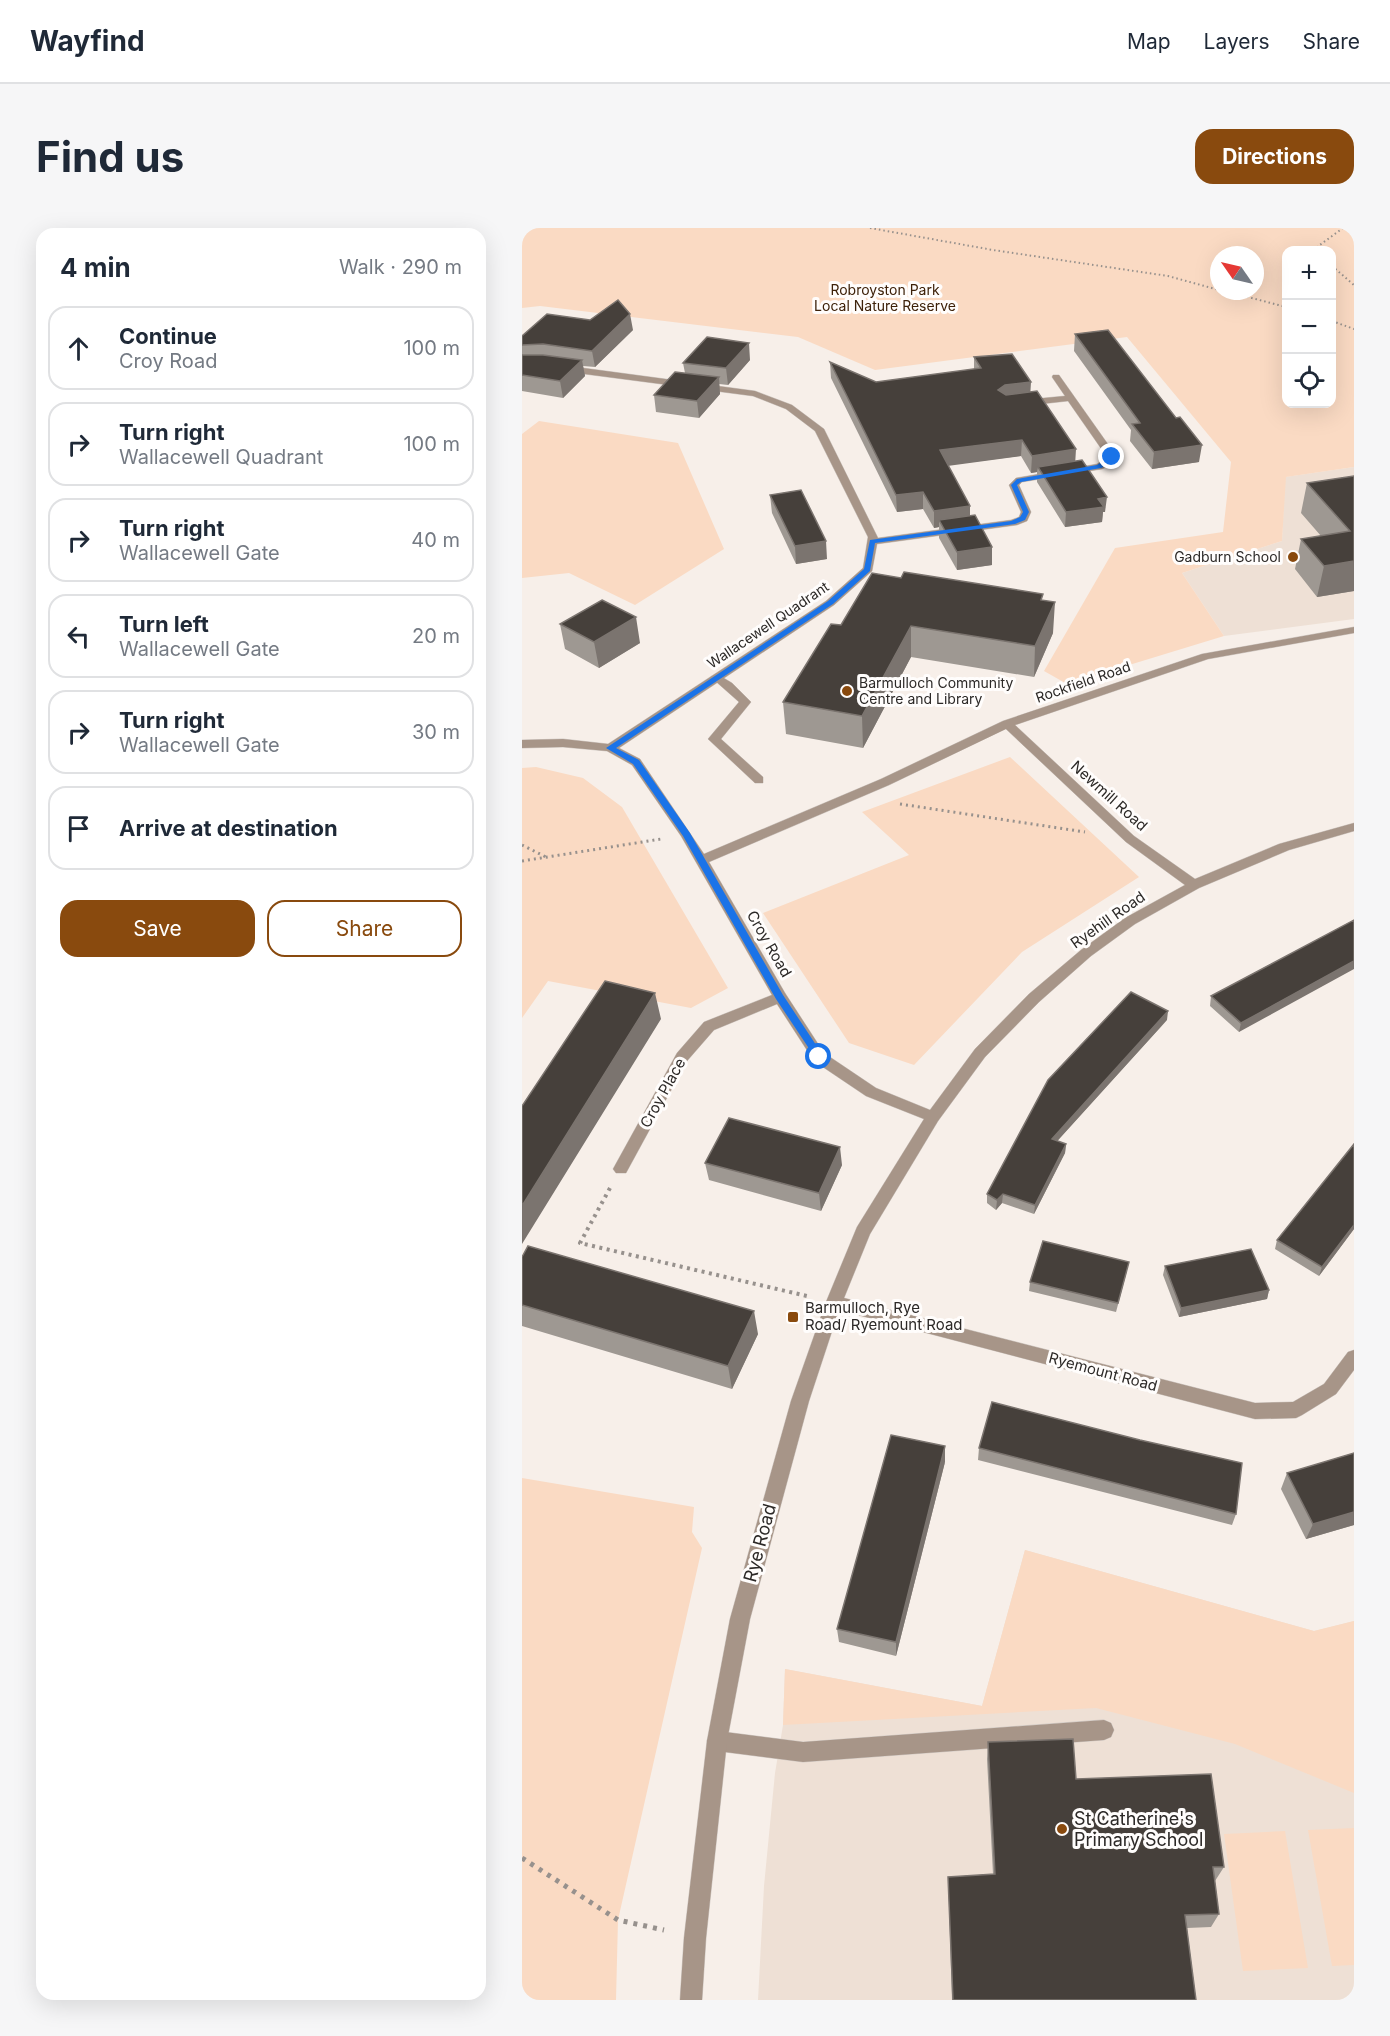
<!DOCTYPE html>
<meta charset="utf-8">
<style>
:root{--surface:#fff;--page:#f6f6f7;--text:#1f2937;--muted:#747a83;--line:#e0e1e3;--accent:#894a0e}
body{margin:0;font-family:Inter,sans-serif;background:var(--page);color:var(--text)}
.controls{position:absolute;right:18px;top:18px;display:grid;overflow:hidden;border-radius:12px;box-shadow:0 6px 24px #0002}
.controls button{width:54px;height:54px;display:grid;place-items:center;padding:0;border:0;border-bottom:2px solid var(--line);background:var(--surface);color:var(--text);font:30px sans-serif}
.compass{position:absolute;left:688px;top:18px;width:54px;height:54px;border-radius:50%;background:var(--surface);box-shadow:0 6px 24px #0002;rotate:304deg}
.stop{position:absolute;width:18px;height:18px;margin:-14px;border:4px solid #1a73e8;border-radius:50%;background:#fff}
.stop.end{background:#1a73e8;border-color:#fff;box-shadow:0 2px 6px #0008}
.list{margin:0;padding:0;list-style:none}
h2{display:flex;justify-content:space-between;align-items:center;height:78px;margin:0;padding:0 24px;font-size:26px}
h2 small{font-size:20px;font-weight:400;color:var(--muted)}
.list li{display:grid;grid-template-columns:39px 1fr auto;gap:18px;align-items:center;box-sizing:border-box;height:84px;margin:0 12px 12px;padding:0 12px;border:2px solid var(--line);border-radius:18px}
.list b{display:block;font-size:22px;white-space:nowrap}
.list p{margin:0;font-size:20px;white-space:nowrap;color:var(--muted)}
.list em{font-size:20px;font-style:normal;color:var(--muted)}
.actions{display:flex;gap:12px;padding:18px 24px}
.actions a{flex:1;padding:14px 0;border:2px solid var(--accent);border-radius:18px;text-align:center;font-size:21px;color:var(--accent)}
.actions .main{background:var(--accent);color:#fff}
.icon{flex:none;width:33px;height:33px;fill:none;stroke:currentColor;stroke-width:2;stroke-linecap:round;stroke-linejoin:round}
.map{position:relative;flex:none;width:832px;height:1772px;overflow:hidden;border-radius:18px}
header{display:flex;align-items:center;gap:36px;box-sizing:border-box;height:84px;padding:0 30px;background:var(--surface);border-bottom:2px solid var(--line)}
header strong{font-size:28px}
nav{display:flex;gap:33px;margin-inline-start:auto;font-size:21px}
.intro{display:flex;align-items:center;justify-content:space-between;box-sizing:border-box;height:144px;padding:0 36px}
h1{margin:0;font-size:42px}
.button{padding:15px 27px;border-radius:18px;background:var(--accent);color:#fff;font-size:21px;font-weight:700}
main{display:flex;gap:36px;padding:0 36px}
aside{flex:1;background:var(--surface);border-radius:18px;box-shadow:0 6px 24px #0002}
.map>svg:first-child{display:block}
.built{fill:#eee0d5}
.green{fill:#fadac3;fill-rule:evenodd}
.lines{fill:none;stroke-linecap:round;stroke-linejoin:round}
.service-casing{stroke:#d2cbc6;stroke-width:1}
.minor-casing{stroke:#d2cbc6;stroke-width:1}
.path-far3{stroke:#97918d;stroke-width:2;stroke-dasharray:1.5 3;stroke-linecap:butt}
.path-far2{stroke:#97918d;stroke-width:3;stroke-dasharray:2 4;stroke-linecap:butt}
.path-far1{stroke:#97918d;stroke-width:4;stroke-dasharray:3 4.5;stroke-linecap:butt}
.path{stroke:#97918d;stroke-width:5;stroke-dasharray:4 6;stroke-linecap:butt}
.service{fill:#a79588;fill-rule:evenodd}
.minor{fill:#a79588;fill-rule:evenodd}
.wall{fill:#9e9892}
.shaded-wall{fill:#7b746f}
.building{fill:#46403b;stroke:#7b746f;stroke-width:1.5}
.route{fill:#1a73e8}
.poi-dot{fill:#894a0e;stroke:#fffdfc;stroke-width:2}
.labels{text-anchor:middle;stroke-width:6;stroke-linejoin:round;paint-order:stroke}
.far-park-label{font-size:14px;fill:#3d2109;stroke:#fffdfc}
.far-poi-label{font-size:14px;fill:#2c2927;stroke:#fffdfc;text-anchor:end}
.far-street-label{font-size:14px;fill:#2c2927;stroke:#fffdfc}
.street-label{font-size:15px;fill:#2c2927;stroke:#fffdfc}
.poi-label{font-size:15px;fill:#2c2927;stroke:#fffdfc;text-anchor:start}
.near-street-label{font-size:18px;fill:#2c2927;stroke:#fffdfc}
.near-poi-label{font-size:18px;fill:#2c2927;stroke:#fffdfc;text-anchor:start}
</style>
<header>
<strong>Wayfind</strong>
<nav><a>Map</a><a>Layers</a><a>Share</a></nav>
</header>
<div class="intro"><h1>Find us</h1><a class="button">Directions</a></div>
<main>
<aside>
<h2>4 min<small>Walk · 290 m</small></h2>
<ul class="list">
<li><svg class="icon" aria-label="ahead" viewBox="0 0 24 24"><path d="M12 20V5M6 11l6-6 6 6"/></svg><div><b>Continue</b><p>Croy Road</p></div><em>100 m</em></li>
<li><svg class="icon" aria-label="right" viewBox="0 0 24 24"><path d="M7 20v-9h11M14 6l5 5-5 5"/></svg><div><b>Turn right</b><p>Wallacewell Quadrant</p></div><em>100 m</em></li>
<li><svg class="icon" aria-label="right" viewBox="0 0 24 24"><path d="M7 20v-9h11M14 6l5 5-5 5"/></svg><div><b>Turn right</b><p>Wallacewell Gate</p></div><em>40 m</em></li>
<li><svg class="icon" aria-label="left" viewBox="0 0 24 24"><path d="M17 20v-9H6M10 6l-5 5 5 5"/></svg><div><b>Turn left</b><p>Wallacewell Gate</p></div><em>20 m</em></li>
<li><svg class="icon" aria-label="right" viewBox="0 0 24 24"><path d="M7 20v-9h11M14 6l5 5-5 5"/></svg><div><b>Turn right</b><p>Wallacewell Gate</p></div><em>30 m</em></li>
<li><svg class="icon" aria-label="arrive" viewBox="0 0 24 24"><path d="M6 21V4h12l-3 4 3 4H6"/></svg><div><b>Arrive at destination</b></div></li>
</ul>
<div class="actions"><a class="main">Save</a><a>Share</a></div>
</aside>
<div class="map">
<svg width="832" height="1772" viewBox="0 0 832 1772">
<rect width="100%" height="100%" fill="#f7efe9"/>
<path class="built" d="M 832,239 L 832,391 L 702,408 L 660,345 L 760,313 L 763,249 Z
M 503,1322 L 792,1403 L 832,1393 L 832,1772 L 236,1772 L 242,1658 L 253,1545 L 261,1497 L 263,1441 L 460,1478 Z"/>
<path class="green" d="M 0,0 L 832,0 L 832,239 L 764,249 L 760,313 L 660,345 L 702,408 L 545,456 L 522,443 L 593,320 L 701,304 L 709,234 L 605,109 L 353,142 L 276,109 L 18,78 L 0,80 ZM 764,22 L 810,22 L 810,176 L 764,176 ZM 697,27 L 733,27 L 733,63 L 697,63 Z
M 17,193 L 156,215 L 202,321 L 113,377 L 47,345 L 0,350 L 0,206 Z
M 488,529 L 617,649 L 500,724 L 392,837 L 327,815 L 241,685 L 387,627 L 340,584 Z
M 14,539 L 61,550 L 100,579 L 206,760 L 169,780 L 26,753 L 0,790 L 0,540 Z
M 0,1250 L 172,1279 L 170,1304 L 180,1320 L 96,1692 L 94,1772 L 0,1772 Z
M 503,1322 L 792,1403 L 832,1393 L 832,1565 L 713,1516 L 574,1480 L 261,1497 L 263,1441 L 460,1478 Z
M 832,1600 L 832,1737 L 810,1738 L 786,1602 Z
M 763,1603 L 786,1740 L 721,1743 L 702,1606 Z"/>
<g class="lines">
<g class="service-casing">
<path id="service" d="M 195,446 L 210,455 L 229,474 L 199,511 L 241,549 L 241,555 L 233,555 L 186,511 L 217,474 L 191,451 L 189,449 Z
M 582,1492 L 589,1495 L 592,1502 L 589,1509 L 582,1512 L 281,1534 L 195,1523 L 188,1520 L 185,1513 L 188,1506 L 195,1503 L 281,1514 Z"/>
</g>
<g class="minor-casing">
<path id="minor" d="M 0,135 L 24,135 L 233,163 L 270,177 L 302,201 L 356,310 L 489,292 L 497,289 L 499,284 L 487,257 L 494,250 L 575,236 L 585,229 L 546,173 L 501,178 L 496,175 L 501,172 L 543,168 L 530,149 L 531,147 L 537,147 L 595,229 L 589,237 L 580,241 L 500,254 L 497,257 L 509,284 L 505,293 L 495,297 L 355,316 L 350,343 L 312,377 L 97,520 L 118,531 L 182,626 L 359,551 L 481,493 L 680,426 L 832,399 L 832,405 L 686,431 L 493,497 L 612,608 L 673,651 L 757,616 L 832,595 L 832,603 L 767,622 L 677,660 L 613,696 L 569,728 L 517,774 L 463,829 L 416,893 L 348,1006 L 322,1070 L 733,1175 L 771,1174 L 802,1156 L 826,1124 L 832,1122 L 832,1142 L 814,1166 L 780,1187 L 774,1190 L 733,1191 L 317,1082 L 287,1173 L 228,1391 L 205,1513 L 184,1710 L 180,1772 L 158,1772 L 162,1710 L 185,1513 L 208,1391 L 269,1173 L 304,1074 L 335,999 L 402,891 L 344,868 L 292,833 L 255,776 L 192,802 L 165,833 L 104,945 L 94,945 L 91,941 L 155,825 L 182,794 L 250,767 L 159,608 L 110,537 L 85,523 L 41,519 L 0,520 L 0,512 L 41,511 L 86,516 L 304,373 L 341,340 L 346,309 L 293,203 L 264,181 L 231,168 L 24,141 L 0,141 ZM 484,501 L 604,614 L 663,657 L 603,690 L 559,722 L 507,766 L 453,821 L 408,882 L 354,860 L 302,825 L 263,765 L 187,634 L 367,557 Z"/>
</g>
<path class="path-far3" d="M 348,0 L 471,22 L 646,48 L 697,62
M 791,22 L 821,0
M 810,38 L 832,57
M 703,63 L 764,79
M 810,93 L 832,101"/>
<path class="path-far2" d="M 378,576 L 563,604
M 0,617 L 24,629
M 0,633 L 139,611"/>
<path class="path-far1" d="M 88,960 L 58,1015 L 285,1068"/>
<path class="path" d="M 0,1630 L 96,1692 L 142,1702"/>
<use href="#service" class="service"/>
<use href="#minor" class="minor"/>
</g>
<path class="wall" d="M 111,102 L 73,139 L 61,138 L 63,148 L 41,170 L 0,163 L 0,108 Z
M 553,106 L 677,234 L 630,241 L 608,213 L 609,202 L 552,123 Z
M 452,129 L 508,164 L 553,233 L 583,284 L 581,284 L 580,294 L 543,299 L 515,254 L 515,244 L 509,245 L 499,228 L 426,237 L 448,288 L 470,319 L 470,337 L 435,342 L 417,310 L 417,299 L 412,300 L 401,281 L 375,284 L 309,150 L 308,134 L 354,154 L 452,141 Z
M 228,132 L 206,157 L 197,156 L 198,166 L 177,190 L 134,184 L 132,167 L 163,145 L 161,135 Z
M 832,248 L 832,363 L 795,369 L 773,341 L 779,311 L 799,308 L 779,285 L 785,255 Z
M 248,267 L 305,331 L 274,336 L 250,285 Z
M 521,372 L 531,405 L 512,449 L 389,429 L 341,520 L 264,506 L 261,474 L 319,397 Z
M 38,396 L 118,415 L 77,440 L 43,421 Z
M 832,692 L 717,804 L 688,778 L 689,768 Z
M 645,792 L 535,913 L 544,916 L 543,925 L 512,986 L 480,975 L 474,982 L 465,975 L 465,966 Z
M 832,916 L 832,1001 L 797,1048 L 753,1021 L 755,1012 Z
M 183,935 L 320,937 L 299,983 L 187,952 Z
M 0,1029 L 236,1106 L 210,1161 L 0,1098 Z
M 643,1038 L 747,1062 L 745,1071 L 657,1089 L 641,1047 Z
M 605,1043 L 594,1084 L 507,1063 L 508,1054 Z
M 457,1220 L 714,1286 L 710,1297 L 456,1232 Z
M 832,1225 L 832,1297 L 784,1311 L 759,1261 L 765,1245 Z
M 423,1234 L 374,1428 L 317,1414 L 315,1401 Z
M 466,1514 L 554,1551 L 702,1639 L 693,1653 L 697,1686 L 689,1699 L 665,1700 L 674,1772 L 430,1772 L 426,1649 L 471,1646 L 465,1531 Z"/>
<path class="shaded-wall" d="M 108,86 L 111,102 L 73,139 L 70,123 Z
M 227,115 L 228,132 L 206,157 L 204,140 Z
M 60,132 L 63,148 L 41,170 L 38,153 Z
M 197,149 L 198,166 L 177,190 L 175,173 Z
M 509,154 L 508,170 L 483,173 L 476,162 L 483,157 Z
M 500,212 L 499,228 L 418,239 L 418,222 Z
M 680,217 L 677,234 L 630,241 L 632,224 Z
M 554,221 L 553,238 L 516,239 L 515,244 L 509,245 L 510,228 Z
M 401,264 L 401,281 L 375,284 L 374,267 Z
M 585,269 L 583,284 L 581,284 L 580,294 L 543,299 L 544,284 L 576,271 Z
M 448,278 L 448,295 L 417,292 L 417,299 L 412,300 L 412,283 Z
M 304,313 L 305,331 L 274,336 L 273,318 Z
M 470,319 L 470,337 L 435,342 L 435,324 Z
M 832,333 L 832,363 L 795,369 L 802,338 Z
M 533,374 L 531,405 L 512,449 L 513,418 Z
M 114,389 L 118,415 L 77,440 L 72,414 Z
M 389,398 L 389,429 L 341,520 L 340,488 Z
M 832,733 L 832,741 L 717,804 L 719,795 Z
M 133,765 L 139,791 L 0,1016 L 0,978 Z
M 646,783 L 645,792 L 529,920 L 530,911 Z
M 544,916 L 543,925 L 512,986 L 513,977 Z
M 318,919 L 320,937 L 299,983 L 297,965 Z
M 481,966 L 480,975 L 474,982 L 475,972 Z
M 832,997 L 832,1001 L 797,1048 L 800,1039 Z
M 747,1062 L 745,1071 L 657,1089 L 659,1080 Z
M 232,1083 L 236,1106 L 210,1161 L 206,1138 Z
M 423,1218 L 423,1234 L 374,1428 L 374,1414 Z
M 832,1284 L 832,1297 L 784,1311 L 791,1296 Z"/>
<path class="building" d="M 96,72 L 108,86 L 70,123 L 21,116 L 0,117 L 0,108 L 25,86 L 68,92 Z
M 586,102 L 654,190 L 658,189 L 680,217 L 632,224 L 610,196 L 618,195 L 553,106 Z
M 185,109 L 227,115 L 204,140 L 161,135 Z
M 490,126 L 509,154 L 483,157 L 476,162 L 484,167 L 515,163 L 554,221 L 510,228 L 500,212 L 418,222 L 448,278 L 412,283 L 401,264 L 374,267 L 308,134 L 354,154 L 459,140 L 452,129 Z
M 0,127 L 21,127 L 60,132 L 38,153 L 0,147 Z
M 153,144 L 197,149 L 175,173 L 132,167 Z
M 560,232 L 585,269 L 576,271 L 582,279 L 544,284 L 516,239 Z
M 832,248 L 832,333 L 802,338 L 779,311 L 828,303 L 785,255 Z
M 279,262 L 304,313 L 273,318 L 248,267 Z
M 453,287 L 470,319 L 435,324 L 417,292 Z
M 382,344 L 521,366 L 519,372 L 533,374 L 513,418 L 389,398 L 340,488 L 261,474 L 309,396 L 319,397 L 350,345 L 379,350 Z
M 80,372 L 114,389 L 72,414 L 38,396 Z
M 832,692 L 832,733 L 719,795 L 689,768 Z
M 83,753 L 133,765 L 0,978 L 0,878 Z
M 609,764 L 646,783 L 530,911 L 544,916 L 513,977 L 481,966 L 475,972 L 465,966 L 526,852 Z
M 207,890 L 318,919 L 297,965 L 183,935 Z
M 832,916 L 832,997 L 800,1039 L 755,1012 Z
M 521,1013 L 607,1034 L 596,1075 L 508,1054 Z
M 6,1018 L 232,1083 L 206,1138 L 0,1077 L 0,1029 Z
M 729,1021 L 747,1062 L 659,1080 L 643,1038 Z
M 470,1174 L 618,1212 L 720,1235 L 714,1286 L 457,1220 Z
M 369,1207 L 423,1218 L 374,1414 L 315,1401 Z
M 832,1225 L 832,1284 L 791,1296 L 765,1245 Z
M 551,1511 L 554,1551 L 689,1546 L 702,1639 L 691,1639 L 697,1686 L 663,1687 L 674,1772 L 431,1772 L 426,1649 L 473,1646 L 466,1514 Z"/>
<path class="route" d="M 590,227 L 593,229 L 588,236 L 579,240 L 499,254 L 495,257 L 507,284 L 503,292 L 493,296 L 353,315 L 348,343 L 311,376 L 94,520 L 117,532 L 168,605 L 261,767 L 302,829 L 300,831 L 294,831 L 254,771 L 161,608 L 111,536 L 84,520 L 306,373 L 342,341 L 348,312 L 489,293 L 498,289 L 501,284 L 489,257 L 495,251 L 575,237 Z"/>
<g class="poi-dot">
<circle cx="771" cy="329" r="6"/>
<circle cx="325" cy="463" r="6"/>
<rect x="265" y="1083" width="12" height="12" rx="3"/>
<circle cx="540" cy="1601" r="6"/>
</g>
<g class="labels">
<g class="far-park-label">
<text x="363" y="67">Robroyston Park<tspan x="363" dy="16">Local Nature Reserve</tspan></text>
</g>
<g class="far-poi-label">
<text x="759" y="334">Gadburn School</text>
<text x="337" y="460" text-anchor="start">Barmulloch Community<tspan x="337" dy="16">Centre and Library</tspan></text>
</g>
<g class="far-street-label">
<text transform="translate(246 397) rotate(-34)" y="5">Wallacewell Quadrant</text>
<text transform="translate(561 454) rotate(-19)" y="5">Rockfield Road</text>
</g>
<g class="street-label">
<text transform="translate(587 568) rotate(42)" y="5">Newmill Road</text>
<text transform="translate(586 692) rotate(-35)" y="5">Ryehill Road</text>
<text transform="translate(247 716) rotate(60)" y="5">Croy Road</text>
<text transform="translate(141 865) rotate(-61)" y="5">Croy Place</text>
<text transform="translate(581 1144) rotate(15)" y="5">Ryemount Road</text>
</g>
<g class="poi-label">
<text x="283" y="1085">Barmulloch, Rye<tspan x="283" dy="17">Road/ Ryemount Road</tspan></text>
</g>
<g class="near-street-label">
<text transform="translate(238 1315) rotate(-75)" y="6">Rye Road</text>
</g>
<g class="near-poi-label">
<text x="552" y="1597">St Catherine's<tspan x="552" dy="21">Primary School</tspan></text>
</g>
</g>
</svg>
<div class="controls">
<button>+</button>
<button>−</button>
<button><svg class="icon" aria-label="locate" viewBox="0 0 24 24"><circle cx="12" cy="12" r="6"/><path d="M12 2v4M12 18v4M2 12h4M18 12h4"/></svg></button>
</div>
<svg class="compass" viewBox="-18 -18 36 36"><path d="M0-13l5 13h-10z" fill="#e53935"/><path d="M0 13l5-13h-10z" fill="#747a83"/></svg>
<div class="stop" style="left:297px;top:829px"></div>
<div class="stop end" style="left:590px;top:229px"></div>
</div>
</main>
